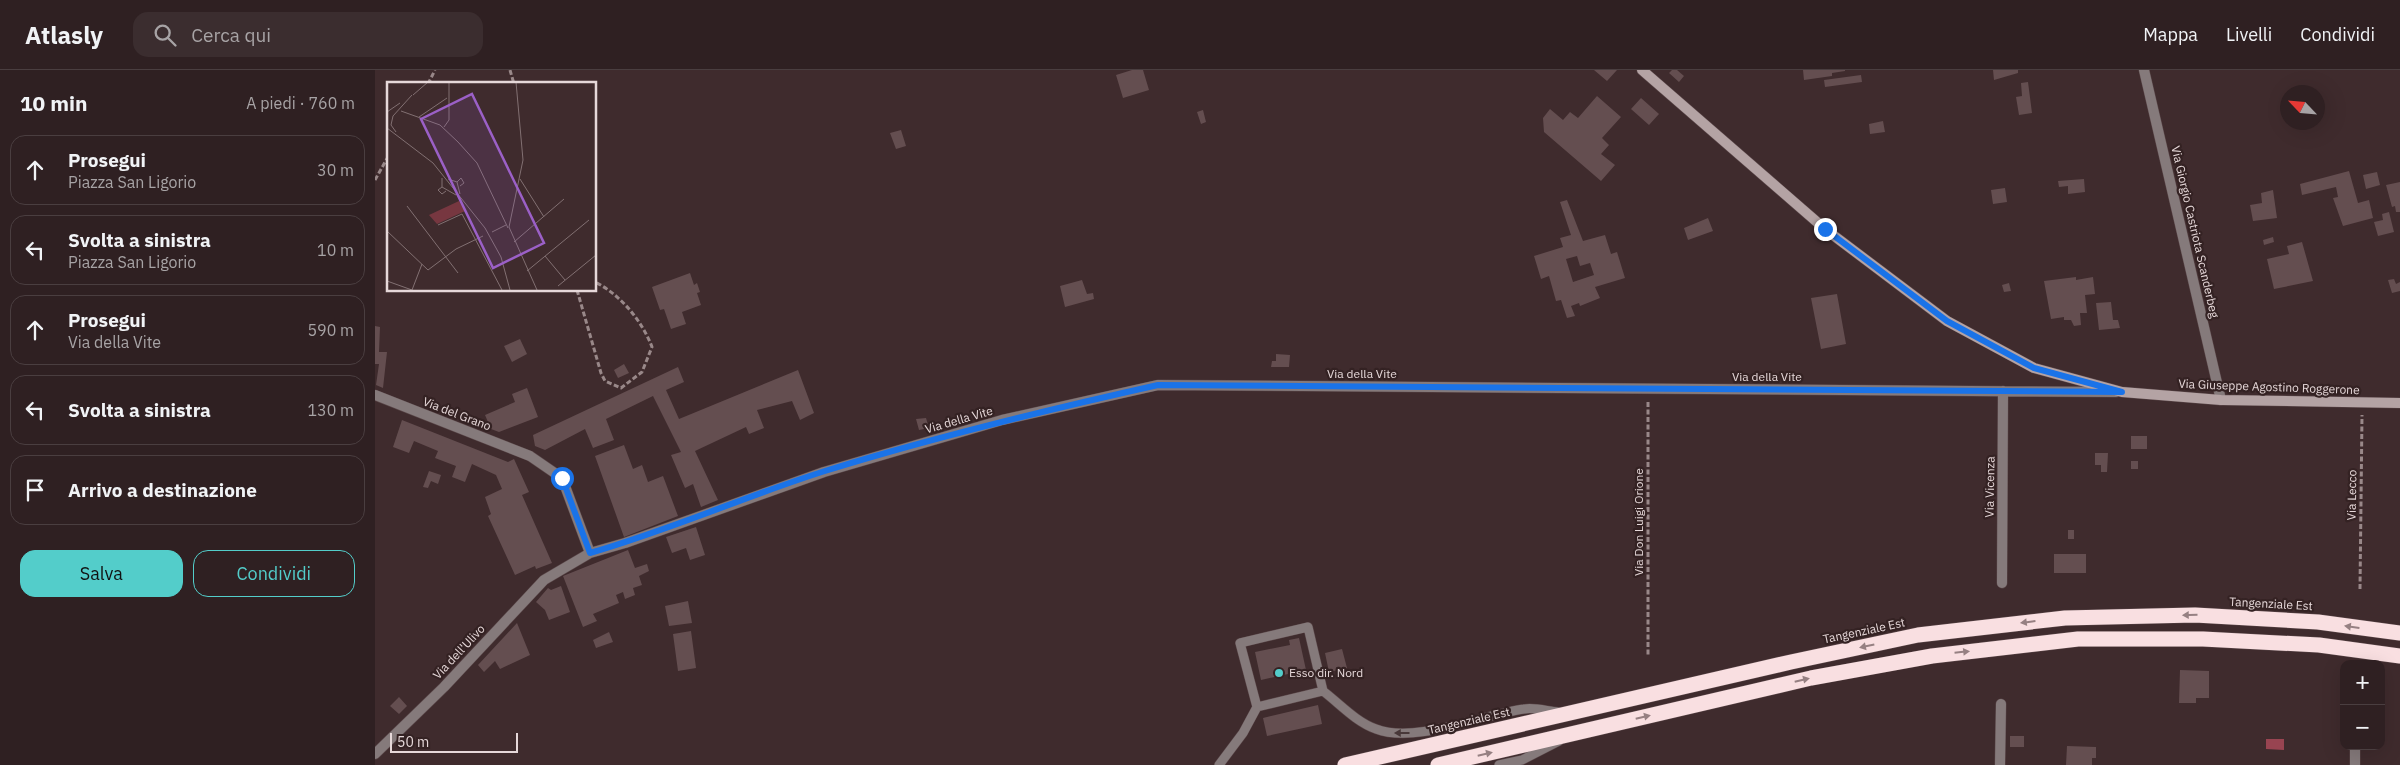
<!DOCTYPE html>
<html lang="it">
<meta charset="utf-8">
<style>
:root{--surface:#2f2022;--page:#3b2d2f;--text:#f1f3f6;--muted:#a7a3a5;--line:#4a3e40;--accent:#53cdca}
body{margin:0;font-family:"IBM Plex Sans",sans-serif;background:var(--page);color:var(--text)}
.controls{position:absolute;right:15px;bottom:15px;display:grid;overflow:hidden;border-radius:10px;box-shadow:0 5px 20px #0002}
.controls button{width:45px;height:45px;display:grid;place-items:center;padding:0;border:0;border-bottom:1px solid var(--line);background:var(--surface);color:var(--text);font:25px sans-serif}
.compass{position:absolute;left:1905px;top:15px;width:45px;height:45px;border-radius:50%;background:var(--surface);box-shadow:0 5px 20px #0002;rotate:296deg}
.scale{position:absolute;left:15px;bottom:12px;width:128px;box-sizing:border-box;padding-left:5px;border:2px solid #e6d8d9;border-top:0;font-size:14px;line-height:18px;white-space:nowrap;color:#e6d8d9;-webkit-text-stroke:4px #342223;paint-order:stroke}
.stop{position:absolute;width:15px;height:15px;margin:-11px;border:4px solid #1a73e8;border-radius:50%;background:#fff}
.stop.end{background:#1a73e8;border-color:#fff;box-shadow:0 1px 5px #0008}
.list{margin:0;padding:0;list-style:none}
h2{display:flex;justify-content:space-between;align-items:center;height:65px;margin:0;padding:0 20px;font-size:21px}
h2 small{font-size:16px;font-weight:400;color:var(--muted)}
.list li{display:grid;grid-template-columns:32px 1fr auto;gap:15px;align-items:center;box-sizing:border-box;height:70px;margin:0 10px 10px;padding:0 10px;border:1px solid var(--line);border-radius:15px}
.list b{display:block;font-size:19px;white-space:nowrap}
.list p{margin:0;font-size:16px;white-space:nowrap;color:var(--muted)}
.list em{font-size:16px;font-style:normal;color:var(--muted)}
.actions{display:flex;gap:10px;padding:15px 20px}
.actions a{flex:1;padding:11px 0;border:1px solid var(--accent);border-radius:15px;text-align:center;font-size:18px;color:var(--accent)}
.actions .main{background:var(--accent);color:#111}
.icon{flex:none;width:28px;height:28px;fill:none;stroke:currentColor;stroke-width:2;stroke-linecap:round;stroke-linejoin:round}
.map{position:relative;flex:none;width:2025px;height:695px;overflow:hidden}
header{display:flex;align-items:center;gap:30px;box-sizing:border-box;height:70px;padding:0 25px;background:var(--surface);border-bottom:1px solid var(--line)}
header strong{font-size:24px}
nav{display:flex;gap:28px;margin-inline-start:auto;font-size:18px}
.search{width:350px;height:45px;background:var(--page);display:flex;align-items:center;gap:12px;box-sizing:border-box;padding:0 18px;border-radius:15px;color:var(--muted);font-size:19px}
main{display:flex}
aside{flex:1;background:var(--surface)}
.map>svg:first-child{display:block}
.water{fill:#984451}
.building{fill:#644e50;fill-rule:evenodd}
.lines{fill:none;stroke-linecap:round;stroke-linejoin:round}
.lane-casing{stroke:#5a4749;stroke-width:10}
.street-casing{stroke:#5a4749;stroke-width:11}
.secondary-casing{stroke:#5a4749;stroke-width:11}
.highway-casing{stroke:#5a4749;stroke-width:16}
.path{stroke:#998889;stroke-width:3;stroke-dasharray:5 2.5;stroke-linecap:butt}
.lane{stroke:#857a7b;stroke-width:9}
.street{stroke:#857a7b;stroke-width:10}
.secondary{stroke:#b4a3a4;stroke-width:10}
.highway{stroke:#f9dfe1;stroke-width:15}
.oneway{fill:#968082}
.oneway2{fill:#483839}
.route{stroke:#1a73e8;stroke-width:6}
.poi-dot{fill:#53cdca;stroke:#342223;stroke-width:2}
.labels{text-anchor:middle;stroke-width:4.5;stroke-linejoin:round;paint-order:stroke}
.street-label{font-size:12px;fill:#e6d8d9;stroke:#342223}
.poi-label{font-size:12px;fill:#e6d8d9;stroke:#342223;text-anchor:start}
.inset-road{fill:none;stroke:#827072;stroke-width:1}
.view{fill:#9b60c7;fill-opacity:0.15;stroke:#9b60c7;stroke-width:2.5}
.inset-edge{fill:none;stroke:#e6d8d9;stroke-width:2.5}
</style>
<header>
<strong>Atlasly</strong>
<div class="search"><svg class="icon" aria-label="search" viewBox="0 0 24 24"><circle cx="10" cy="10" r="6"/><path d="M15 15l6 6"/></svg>Cerca qui</div>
<nav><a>Mappa</a><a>Livelli</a><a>Condividi</a></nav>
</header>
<main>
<aside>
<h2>10 min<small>A piedi · 760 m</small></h2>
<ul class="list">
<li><svg class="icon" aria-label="ahead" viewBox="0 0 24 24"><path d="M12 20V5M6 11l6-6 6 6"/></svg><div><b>Prosegui</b><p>Piazza San Ligorio</p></div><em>30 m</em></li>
<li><svg class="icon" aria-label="left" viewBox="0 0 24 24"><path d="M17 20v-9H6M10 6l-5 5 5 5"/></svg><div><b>Svolta a sinistra</b><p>Piazza San Ligorio</p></div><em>10 m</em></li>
<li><svg class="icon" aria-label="ahead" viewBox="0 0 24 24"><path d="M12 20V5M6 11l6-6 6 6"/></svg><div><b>Prosegui</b><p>Via della Vite</p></div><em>590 m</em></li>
<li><svg class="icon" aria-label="left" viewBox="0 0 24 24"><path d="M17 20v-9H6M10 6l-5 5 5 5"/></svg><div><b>Svolta a sinistra</b></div><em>130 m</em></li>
<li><svg class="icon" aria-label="arrive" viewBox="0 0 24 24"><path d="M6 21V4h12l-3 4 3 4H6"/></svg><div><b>Arrivo a destinazione</b></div></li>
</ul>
<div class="actions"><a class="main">Salva</a><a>Condividi</a></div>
</aside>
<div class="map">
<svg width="2025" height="695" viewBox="0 0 2025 695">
<rect width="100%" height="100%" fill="#3f2b2d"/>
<path class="water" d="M 1891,669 L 1909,669 L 1909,680 L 1891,679 Z"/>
<path class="building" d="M 757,0 L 768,0 L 774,20 L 748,28 L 741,5 Z
M 1219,0 L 1242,0 L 1232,11 Z
M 1297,0 L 1302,0 L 1309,6 L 1304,12 L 1294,3 Z
M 1428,0 L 1470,0 L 1470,1 L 1457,3 L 1457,6 L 1429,10 Z
M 1618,0 L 1643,0 L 1643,3 L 1619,10 Z
M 1486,5 L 1487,12 L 1450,17 L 1449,10 Z
M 1653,12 L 1657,43 L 1644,45 L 1641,27 L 1647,26 L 1646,13 Z
M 1222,26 L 1246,47 L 1227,68 L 1234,75 L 1226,84 L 1240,95 L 1226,111 L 1169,62 L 1168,48 L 1175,39 L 1188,50 L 1195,42 L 1203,48 Z
M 1266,28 L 1284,44 L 1274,55 L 1256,39 Z
M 828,40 L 831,52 L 826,54 L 822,42 Z
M 1508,51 L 1510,62 L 1495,64 L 1494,54 Z
M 526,60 L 531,76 L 521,79 L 515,63 Z
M 1974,101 L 1983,133 L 1994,130 L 1998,148 L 1968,156 L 1958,128 L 1963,127 L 1961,117 L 1927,125 L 1925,114 Z
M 2002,102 L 2005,115 L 1991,119 L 1988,105 Z
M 1709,109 L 1710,122 L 1693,124 L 1693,116 L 1684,117 L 1683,111 Z
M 2025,112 L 2025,142 L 2021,142 L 2020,136 L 2017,137 L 2011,115 Z
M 1630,118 L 1632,132 L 1618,134 L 1616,120 Z
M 1898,120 L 1902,148 L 1878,151 L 1875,135 L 1887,133 L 1886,123 Z
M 1192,130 L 1208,171 L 1230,165 L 1236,184 L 1242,182 L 1250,208 L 1220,217 L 1225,228 L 1205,236 L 1204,233 L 1196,236 L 1200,246 L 1192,248 L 1186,230 L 1181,231 L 1174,206 L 1166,209 L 1159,186 L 1188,177 L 1185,168 L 1196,165 L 1185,132 ZM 1202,186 L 1205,196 L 1215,193 L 1219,205 L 1198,212 L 1191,189 Z
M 2014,142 L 2019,162 L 2003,166 L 1999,152 L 2008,150 L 2007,144 Z
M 1333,148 L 1338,161 L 1313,170 L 1309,158 Z
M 1898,167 L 1899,172 L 1889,175 L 1888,170 Z
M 1927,172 L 1938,211 L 1899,219 L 1892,189 L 1914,184 L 1912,176 Z
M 315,203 L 319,215 L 322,213 L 325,222 L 322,223 L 326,235 L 307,242 L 311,254 L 296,259 L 289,239 L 285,240 L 277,217 Z
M 1701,207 L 1701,210 L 1718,207 L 1720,224 L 1710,225 L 1712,243 L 1705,243 L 1706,255 L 1699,256 L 1696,250 L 1689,250 L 1689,247 L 1676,249 L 1669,211 Z
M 2019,209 L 2021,214 L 2025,212 L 2025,221 L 2017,223 L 2013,210 Z
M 707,210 L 712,224 L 718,223 L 719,229 L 690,237 L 685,216 Z
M 1634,213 L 1636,221 L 1629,222 L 1627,215 Z
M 1462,224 L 1471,274 L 1446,279 L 1436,228 Z
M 1736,232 L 1738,250 L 1743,250 L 1745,258 L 1724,260 L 1721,233 Z
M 0,256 L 5,257 L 4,282 L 12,282 L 8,318 L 1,315 L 4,294 L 0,294 Z
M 145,269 L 152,284 L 137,292 L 129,276 Z
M 901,284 L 915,285 L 914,297 L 896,297 L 897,291 L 901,291 Z
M 249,294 L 254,303 L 243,308 L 239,300 Z
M 303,297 L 309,312 L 291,320 L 304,349 L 423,300 L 439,343 L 425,350 L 417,331 L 382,340 L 389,358 L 374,364 L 371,357 L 320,381 L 343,430 L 326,437 L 318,414 L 310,418 L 296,385 L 306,382 L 278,326 L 231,349 L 239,370 L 218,378 L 210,359 L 170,380 L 160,376 L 158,365 Z
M 152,318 L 163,347 L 124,362 L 116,359 L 110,345 L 140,332 L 137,324 Z
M 551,348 L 554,358 L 544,360 L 541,349 Z
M 27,350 L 133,392 L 139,389 L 154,422 L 147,425 L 177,493 L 161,499 L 160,496 L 140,505 L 113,446 L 116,444 L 110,427 L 127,419 L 121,405 L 97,394 L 90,412 L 77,407 L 81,396 L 60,388 L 63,381 L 39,371 L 34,383 L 18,377 Z
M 1756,366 L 1772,366 L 1772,379 L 1756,379 Z
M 249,375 L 258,399 L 267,395 L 273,412 L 288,406 L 303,446 L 249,467 L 220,386 Z
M 1720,383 L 1733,383 L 1732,402 L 1726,402 L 1726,395 L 1720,395 Z
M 1756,391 L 1763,391 L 1763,399 L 1756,399 Z
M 54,401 L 66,405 L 63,414 L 56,411 L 53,418 L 48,417 Z
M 321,457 L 330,485 L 315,490 L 311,478 L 297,483 L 291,467 Z
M 1693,460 L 1699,460 L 1699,469 L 1693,469 Z
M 253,480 L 260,498 L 272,494 L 274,501 L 264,506 L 267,515 L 258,518 L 260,525 L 250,529 L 248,522 L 241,525 L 244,533 L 218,544 L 222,551 L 208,557 L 188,506 Z
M 1679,484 L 1711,484 L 1711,503 L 1679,503 Z
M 186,516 L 195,542 L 174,550 L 170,540 L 161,532 L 173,518 L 176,520 Z
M 313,531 L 317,553 L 294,556 L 290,536 Z
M 142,553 L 155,585 L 125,599 L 120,591 L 109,602 L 103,595 Z
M 316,561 L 321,598 L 303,601 L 298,564 Z
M 234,562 L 238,572 L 221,578 L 218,570 Z
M 924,568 L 931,600 L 886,610 L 880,582 L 915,575 L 914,570 Z
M 967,579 L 972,598 L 954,602 L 950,583 Z
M 1805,600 L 1834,601 L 1834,628 L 1821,628 L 1821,633 L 1804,633 Z
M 24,627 L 32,636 L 24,644 L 15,636 Z
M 943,635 L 947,654 L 892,666 L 888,648 Z
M 1635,666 L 1649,666 L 1649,677 L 1635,677 Z
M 1692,676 L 1721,677 L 1721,688 L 1717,688 L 1717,695 L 1691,695 Z"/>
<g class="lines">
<g class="lane-casing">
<path id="lane" d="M 882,637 L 865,573 L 933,557 L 948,621
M 844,695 L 868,663 L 882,637 L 948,621 C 965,634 981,652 1001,659 C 1040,674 1107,645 1149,639 C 1159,637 1172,641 1183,642
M 1124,695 L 1147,690 L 1184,671"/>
</g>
<g class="street-casing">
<path id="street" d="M 1769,0 L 1846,330
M 0,325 L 155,386 L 187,408 L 215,483
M 1627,513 L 1628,321
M 0,684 L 69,617 L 169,510 L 215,483 L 250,473 L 449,402 L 627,350 L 783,315 L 1741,322
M 1625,695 L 1626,634
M 1980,695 L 1980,676"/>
</g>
<g class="secondary-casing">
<path id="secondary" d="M 1267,0 L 1450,159 L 1572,251 L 1659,298 L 1747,322 L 1846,330 L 2025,333"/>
</g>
<g class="highway-casing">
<path id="highway" d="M 970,695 L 1416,592 L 1543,565 L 1690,548 L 1820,545 L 1943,552 L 2025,563
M 1063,695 L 1436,608 L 1557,586 L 1703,569 L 1828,569 L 1944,575 L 2025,586"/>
</g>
<path class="path" d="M 135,0 L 139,14
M 53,14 L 60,0
M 0,110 L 14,85
M 202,220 L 226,303 L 230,311 L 246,318 L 267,302 L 277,277 C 267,251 246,225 220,212
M 1273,332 L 1273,585
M 1985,519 L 1987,345"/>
<use href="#lane" class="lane"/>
<use href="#street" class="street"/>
<use href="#secondary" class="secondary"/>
<use href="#highway" class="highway"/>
</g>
<defs><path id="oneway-solid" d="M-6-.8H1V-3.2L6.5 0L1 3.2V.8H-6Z" transform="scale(1.25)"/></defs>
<g class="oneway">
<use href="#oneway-solid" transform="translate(1815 545) rotate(179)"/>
<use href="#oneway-solid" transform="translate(1653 552) rotate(173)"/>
<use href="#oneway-solid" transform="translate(1977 557) rotate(-172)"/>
<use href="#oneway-solid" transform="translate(1492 576) rotate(168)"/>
<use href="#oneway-solid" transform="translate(1587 582) rotate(-6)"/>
<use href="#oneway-solid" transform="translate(1427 610) rotate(-13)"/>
<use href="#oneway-solid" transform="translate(1268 647) rotate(-13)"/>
<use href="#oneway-solid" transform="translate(1110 684) rotate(-13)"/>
</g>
<use class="oneway2" href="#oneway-solid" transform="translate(1027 663) rotate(180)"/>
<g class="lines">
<path class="route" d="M 187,408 L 215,483 C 295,460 371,426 450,401 C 560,367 671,340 783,315 L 1747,322 L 1659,298 L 1572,251 L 1450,159"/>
</g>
<circle class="poi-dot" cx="904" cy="603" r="5"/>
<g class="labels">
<g class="street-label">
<text transform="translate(1820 162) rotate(77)" y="4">Via Giorgio Castriota Scanderbeg</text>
<text x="987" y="308">Via della Vite</text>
<text x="1392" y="311">Via della Vite</text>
<text transform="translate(1894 317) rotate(2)" y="4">Via Giuseppe Agostino Roggerone</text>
<text transform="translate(82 344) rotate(21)" y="4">Via del Grano</text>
<text transform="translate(584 350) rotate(-16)" y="4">Via della Vite</text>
<text transform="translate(1615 417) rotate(-89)" y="4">Via Vicenza</text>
<text transform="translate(1977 425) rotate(-89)" y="4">Via Lecco</text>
<text transform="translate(1264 452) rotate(-90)" y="4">Via Don Luigi Orione</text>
<text transform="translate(1896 534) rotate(3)" y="4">Tangenziale Est</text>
<text transform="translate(1489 561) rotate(-12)" y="4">Tangenziale Est</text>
<text transform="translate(84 582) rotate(-47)" y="4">Via dell'Ulivo</text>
<text transform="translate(1094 651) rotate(-13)" y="4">Tangenziale Est</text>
</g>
<g class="poi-label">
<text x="914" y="607">Esso dir. Nord</text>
</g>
</g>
<g transform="translate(12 12)">
<rect width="209" height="209" fill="#3f2b2d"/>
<path d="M 72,119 L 78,129 L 50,142 L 42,133 Z" fill="#773740"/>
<path class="inset-road" d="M 129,0 L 136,78 L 122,145 L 150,208M 26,13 L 41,0M 14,29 L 53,43 L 71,60 L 90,81 L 121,146M 0,30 L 13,21M 32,35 L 60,16M 57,45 L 62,38 L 62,0M 0,46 L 46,81 L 98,146 L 114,175 L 123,208M 9,50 L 4,43 L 6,34 L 25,13M 55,96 L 55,105 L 69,113M 61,97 L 70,100 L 73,112M 133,97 L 157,135M 70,100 L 74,96 L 77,101 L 73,104M 55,105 L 51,108 L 55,112 L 59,109M 20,124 L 71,191M 51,143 L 75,132 L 115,208M 0,149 L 41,188 L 69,167 L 96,154M 105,150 L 119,143M 127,160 L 177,117M 158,174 L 178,198M 140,189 L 202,138M 0,199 L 25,208M 171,204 L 209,173M 25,208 L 35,182"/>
<path class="view" d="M 85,12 L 157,161 L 106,186 L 34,37 Z"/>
<rect width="209" height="209" class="inset-edge"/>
</g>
</svg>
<div class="controls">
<button>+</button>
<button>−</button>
</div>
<svg class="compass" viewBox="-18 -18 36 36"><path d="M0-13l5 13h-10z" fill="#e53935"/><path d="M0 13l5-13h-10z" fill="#a7a3a5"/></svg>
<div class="scale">50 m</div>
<div class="stop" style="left:187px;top:408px"></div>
<div class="stop end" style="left:1450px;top:159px"></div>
</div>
</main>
